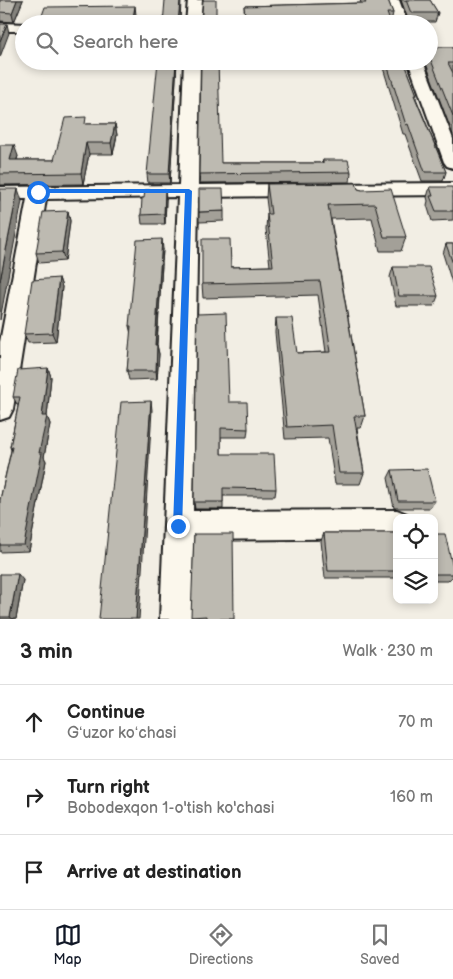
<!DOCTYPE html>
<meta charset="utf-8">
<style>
:root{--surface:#fff;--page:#f2f2f2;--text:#222;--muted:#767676;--line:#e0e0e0;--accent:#111827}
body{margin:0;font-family:"Balsamiq Sans",sans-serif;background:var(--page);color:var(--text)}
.controls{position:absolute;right:15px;bottom:15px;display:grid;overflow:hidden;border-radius:10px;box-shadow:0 2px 8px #0003}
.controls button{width:45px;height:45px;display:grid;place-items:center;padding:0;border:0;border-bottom:1px solid var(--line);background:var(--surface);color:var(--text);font:25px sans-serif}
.stop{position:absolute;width:15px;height:15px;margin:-11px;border:4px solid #1a73e8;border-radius:50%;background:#fff}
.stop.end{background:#1a73e8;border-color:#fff;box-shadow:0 1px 5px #0008}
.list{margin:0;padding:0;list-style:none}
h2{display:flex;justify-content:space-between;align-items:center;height:65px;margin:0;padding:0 20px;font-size:21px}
h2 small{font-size:16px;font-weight:400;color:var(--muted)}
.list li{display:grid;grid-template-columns:32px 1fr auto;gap:15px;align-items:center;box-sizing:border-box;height:75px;padding:0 20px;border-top:1px solid var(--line)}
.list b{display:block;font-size:19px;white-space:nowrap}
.list p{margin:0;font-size:16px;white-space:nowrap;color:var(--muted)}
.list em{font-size:16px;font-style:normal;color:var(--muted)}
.icon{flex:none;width:28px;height:28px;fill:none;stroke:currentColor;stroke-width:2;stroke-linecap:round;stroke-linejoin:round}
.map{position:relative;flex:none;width:453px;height:619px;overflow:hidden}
.search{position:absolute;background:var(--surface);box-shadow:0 2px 8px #0003;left:15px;right:15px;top:15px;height:55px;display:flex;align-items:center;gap:12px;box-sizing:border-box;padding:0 18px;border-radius:28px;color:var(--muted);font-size:19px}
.sheet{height:290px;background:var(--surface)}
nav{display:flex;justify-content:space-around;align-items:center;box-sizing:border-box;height:70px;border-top:1px solid var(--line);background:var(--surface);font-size:14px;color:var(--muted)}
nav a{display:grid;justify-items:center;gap:2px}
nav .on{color:var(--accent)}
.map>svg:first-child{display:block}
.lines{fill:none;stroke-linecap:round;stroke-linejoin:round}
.minor-casing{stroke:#1c1c1c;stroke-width:4}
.minor{fill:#fbf7ec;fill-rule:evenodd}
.wall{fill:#a3a098;stroke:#1c1c1c}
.shaded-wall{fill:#84827c;stroke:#1c1c1c}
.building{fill:#bdbab1;stroke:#1c1c1c}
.route{fill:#1a73e8}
</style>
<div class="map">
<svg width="453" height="619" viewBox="0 0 453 619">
<rect width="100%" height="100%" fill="#f2eee4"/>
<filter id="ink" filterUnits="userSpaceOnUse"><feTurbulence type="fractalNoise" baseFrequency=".02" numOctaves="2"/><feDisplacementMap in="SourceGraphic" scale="10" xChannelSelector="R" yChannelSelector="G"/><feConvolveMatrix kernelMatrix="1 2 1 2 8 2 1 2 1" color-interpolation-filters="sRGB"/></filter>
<g filter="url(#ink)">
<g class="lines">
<g class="minor-casing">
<path id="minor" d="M 188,0 L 202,0 L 200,24 L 186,24 Z
M 385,0 L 399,0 L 408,24 L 394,24 Z
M 0,23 L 28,24 L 24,24 L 24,31 L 0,31 Z
M 184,61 L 200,61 L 198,185 L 297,184 L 304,186 L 306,190 L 304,194 L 297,196 L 198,197 L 193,511 L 397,510 L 407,514 L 409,518 L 397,518 L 397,538 L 193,540 L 192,619 L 160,619 L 178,197 L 46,199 L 13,409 L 9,417 L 0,420 L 0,342 L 27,199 L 0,199 L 0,187 L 179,185 Z
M 408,61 L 423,61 L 453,139 L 453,168 L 447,166 L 444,162 Z
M 453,183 L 453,195 L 329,196 L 322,194 L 320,190 L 322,186 L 329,184 Z"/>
</g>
<use href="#minor" class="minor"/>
</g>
<path class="wall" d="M 0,0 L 23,0 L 14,22 L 0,21 Z
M 360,0 L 388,0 L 393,13 L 391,22 L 391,24 L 245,24 L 244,6 L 361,3 Z
M 401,0 L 430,0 L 438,13 L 435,22 L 409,22 Z
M 429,47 L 453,47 L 453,135 L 425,61 L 429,61 Z
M 177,61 L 170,183 L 148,183 L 147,174 Z
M 381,61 L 404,61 L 417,95 L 416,98 L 446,172 L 443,181 L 422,181 L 405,134 L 403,134 Z
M 87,124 L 115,124 L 117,135 L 113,154 L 89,154 L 83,184 L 0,185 L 0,145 L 18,156 L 17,160 L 54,160 Z
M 323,160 L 351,172 L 350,182 L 200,183 L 199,174 L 221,163 L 322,163 Z
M 267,184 L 358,189 L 362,190 L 406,237 L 401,251 L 380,251 L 372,218 L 331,219 L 365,416 L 361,428 L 357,428 L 364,473 L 360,484 L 335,484 L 328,438 L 285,439 L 275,332 L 276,318 L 297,353 L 326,352 L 318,295 L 203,298 L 202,284 L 231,267 L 270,266 L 266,229 L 267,214 L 268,214 L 266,198 Z
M 430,187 L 453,191 L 453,220 L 432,221 L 427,205 L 428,201 L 427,197 Z
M 165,190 L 166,200 L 165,224 L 142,224 L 141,215 L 144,198 Z
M 68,211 L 70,221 L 65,261 L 39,263 L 36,253 Z
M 224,211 L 224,221 L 199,222 L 199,212 Z
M 446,244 L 453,244 L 453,286 L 443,254 Z
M 163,249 L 157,345 L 159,354 L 157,379 L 129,380 L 127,371 L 131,334 L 129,326 Z
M 393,267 L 438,296 L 434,306 L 396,306 L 390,277 Z
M 59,278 L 62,287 L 56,342 L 28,343 L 24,334 Z
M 48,368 L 51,377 L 47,416 L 50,424 L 44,457 L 46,461 L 29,551 L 0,552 L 0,500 L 11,450 L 10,447 L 18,406 L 13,397 Z
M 229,402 L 248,429 L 247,437 L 221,437 L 221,454 L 276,489 L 275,496 L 223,496 L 223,509 L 195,509 L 194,502 Z
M 392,470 L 435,501 L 430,508 L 394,508 L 388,478 Z
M 324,533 L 397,533 L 397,581 L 396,578 L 325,578 L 321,541 Z
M 194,534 L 234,619 L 192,619 Z
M 434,534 L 453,568 L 453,576 L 448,581 L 434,581 Z
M 0,574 L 23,580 L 16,619 L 0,619 Z"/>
<path class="shaded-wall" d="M 17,0 L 23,0 L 14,22 L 12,13 Z
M 180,0 L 181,0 L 180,24 L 178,24 Z
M 135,6 L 136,15 L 135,24 L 132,24 Z
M 7,24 L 9,33 L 0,57 L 0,41 Z
M 176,61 L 177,61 L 170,183 L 169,174 Z
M 115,124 L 117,135 L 113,154 L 111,143 Z
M 86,143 L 89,154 L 83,184 L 81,173 Z
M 14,145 L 18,156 L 13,171 L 10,160 Z
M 18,189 L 22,201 L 0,320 L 0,281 Z
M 165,190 L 166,200 L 165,224 L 164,214 Z
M 68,211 L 70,221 L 65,261 L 62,252 Z
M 162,239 L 163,249 L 156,354 L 155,345 Z
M 59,278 L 62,287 L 56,342 L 52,333 Z
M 157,345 L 159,354 L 157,379 L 156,371 Z
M 48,368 L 51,377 L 47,416 L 50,424 L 44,457 L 46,461 L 29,551 L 24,545 L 39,453 L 42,416 Z
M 151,401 L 152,410 L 139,619 L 136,619 Z
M 18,574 L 23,580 L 16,619 L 13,619 L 10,617 Z"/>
<path class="building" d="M 0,0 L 17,0 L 12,13 L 0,12 Z
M 165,0 L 180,0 L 178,24 L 163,24 Z
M 203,0 L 216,0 L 216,24 L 201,24 Z
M 364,0 L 388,0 L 393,13 L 387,13 L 391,24 L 246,24 L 244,6 L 366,3 Z
M 406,0 L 430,0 L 438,13 L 411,13 Z
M 135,6 L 132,24 L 39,24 L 45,7 Z
M 0,24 L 7,24 L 0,41 Z
M 429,47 L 453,47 L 453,63 L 448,63 L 453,73 L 453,116 L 429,55 Z
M 158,61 L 176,61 L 169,174 L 147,174 Z
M 201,61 L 218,61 L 221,163 L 323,163 L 323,160 L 348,160 L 351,172 L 199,174 Z
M 386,61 L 404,61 L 417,95 L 414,95 L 446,172 L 425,172 L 408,124 L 406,125 Z
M 86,117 L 85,124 L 115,124 L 111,143 L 86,143 L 81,173 L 0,174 L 0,145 L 14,145 L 10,160 L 54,160 L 65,118 Z
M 356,183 L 358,189 L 362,190 L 391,189 L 406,237 L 384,237 L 375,204 L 328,205 L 365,416 L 354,416 L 364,473 L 339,473 L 332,425 L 287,427 L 276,318 L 292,318 L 297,353 L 331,352 L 320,281 L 202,284 L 202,239 L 230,239 L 231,267 L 273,266 L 267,214 L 271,214 L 267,184 Z
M 430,187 L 452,187 L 453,191 L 453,211 L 436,211 L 430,196 L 433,196 Z
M 0,189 L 18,189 L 0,281 Z
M 199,189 L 223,189 L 224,211 L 199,212 Z
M 145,190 L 165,190 L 164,214 L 141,215 L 142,198 L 144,198 Z
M 68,211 L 62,252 L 36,253 L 43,212 Z
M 162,239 L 155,345 L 157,345 L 156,371 L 127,371 L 131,326 L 129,326 L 137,240 Z
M 446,244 L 453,244 L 453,264 Z
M 393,267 L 429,267 L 438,296 L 399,296 Z
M 59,278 L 52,333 L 24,334 L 32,280 Z
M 226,313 L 229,402 L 247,402 L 248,429 L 221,428 L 221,454 L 274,454 L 276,489 L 223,488 L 223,502 L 194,502 L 197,314 Z
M 48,368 L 42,416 L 47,416 L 39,453 L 42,453 L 24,545 L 0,545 L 0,500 L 12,447 L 10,447 L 20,397 L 13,397 L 18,370 Z
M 151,401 L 136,619 L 99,619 L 121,402 Z
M 427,469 L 435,501 L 398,501 L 392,470 Z
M 324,533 L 397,533 L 397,571 L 328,571 Z
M 194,534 L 233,534 L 234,619 L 206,619 L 206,616 L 191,617 Z
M 434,534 L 445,534 L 453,568 L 453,574 L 434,574 Z
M 0,574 L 18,574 L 10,617 L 0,617 Z"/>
</g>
<path class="route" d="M 38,189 L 189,189 L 192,191 L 182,530 L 178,532 L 175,530 L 173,526 L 185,193 L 36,193 L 36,190 Z"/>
</svg>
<div class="controls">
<button><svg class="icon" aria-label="locate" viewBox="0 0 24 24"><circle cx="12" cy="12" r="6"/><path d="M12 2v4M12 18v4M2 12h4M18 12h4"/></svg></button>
<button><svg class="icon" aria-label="layers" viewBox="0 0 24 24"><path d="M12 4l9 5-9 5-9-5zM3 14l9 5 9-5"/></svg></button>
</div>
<div class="stop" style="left:38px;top:192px"></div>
<div class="stop end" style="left:178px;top:526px"></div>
<div class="search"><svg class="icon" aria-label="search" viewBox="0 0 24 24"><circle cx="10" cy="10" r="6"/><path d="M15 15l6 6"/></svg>Search here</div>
</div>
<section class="sheet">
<h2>3 min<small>Walk · 230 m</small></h2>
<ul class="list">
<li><svg class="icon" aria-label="ahead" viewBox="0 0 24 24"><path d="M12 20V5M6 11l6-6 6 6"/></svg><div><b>Continue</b><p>Gʻuzor koʻchasi</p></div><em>70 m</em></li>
<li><svg class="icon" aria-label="right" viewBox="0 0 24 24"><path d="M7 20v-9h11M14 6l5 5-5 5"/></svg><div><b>Turn right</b><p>Bobodexqon 1-o'tish ko'chasi</p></div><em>160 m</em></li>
<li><svg class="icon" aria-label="arrive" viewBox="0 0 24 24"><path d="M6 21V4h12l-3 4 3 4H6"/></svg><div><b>Arrive at destination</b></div></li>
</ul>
</section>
<nav>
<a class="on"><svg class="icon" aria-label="map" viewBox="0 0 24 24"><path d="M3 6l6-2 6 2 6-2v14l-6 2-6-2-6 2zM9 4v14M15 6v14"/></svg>Map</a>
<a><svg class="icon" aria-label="directions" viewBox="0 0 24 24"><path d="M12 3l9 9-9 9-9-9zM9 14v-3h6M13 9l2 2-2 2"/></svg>Directions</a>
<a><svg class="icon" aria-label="saved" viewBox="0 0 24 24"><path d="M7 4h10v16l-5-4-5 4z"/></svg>Saved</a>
</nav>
